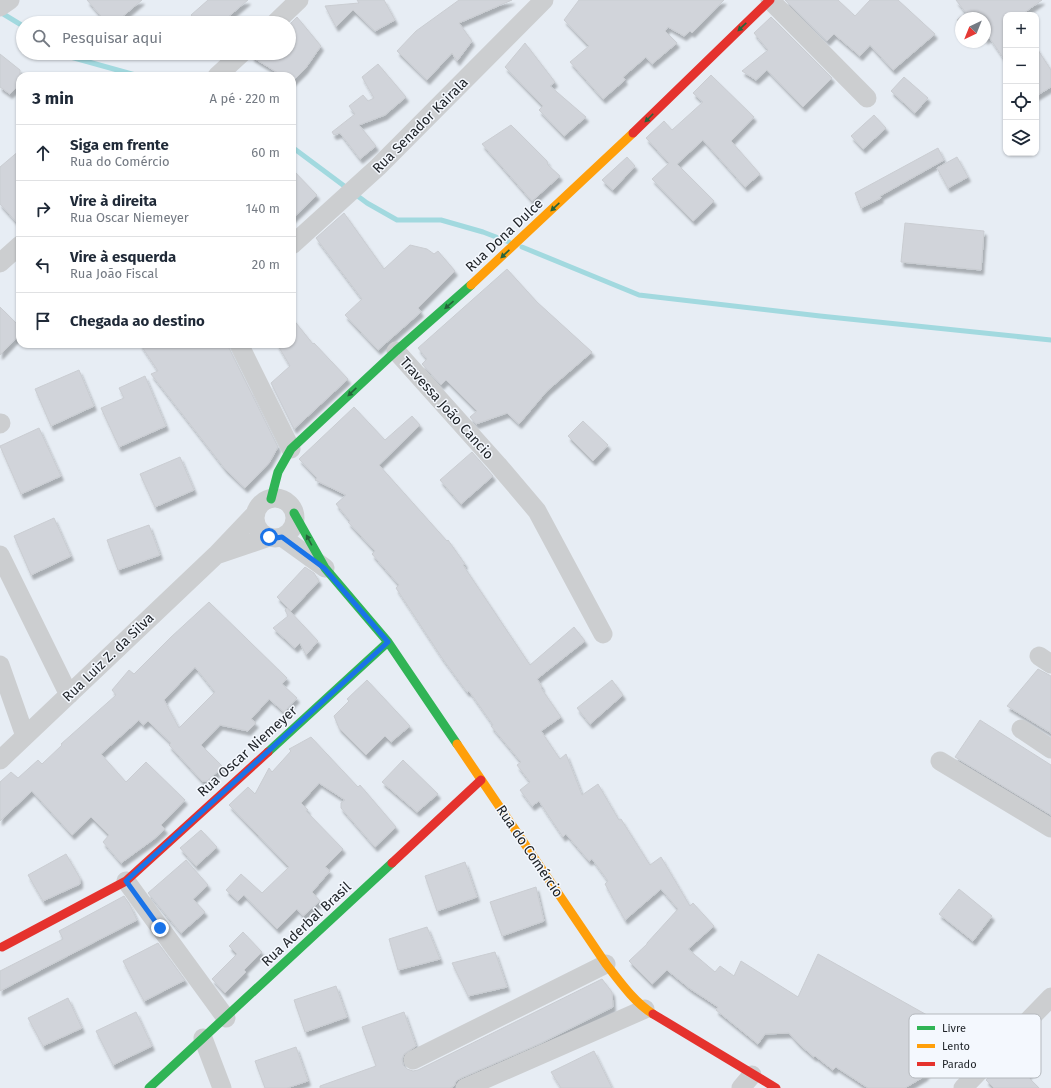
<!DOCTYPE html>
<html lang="pt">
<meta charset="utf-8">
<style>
:root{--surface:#fff;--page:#f6f6f7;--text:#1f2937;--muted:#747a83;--line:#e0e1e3}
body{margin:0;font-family:"Fira Sans",sans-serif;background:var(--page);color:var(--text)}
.controls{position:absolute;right:12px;top:12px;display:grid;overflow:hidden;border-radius:8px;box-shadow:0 1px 3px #0004}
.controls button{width:36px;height:36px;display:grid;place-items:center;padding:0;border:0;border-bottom:1px solid var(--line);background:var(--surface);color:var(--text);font:20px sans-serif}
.compass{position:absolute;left:955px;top:12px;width:36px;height:36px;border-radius:50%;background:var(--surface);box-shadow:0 1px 3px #0004;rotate:223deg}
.stop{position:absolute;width:12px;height:12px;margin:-9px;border:3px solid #1a73e8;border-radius:50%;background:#fff}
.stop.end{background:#1a73e8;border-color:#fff;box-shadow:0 1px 4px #0008}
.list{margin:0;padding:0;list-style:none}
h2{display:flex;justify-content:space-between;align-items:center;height:52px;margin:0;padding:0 16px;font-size:17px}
h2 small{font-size:13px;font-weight:400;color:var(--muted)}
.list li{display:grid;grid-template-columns:26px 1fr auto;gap:12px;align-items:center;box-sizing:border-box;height:56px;padding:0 16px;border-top:1px solid var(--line)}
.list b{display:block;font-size:15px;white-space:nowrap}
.list p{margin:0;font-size:13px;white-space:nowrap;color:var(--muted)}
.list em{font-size:13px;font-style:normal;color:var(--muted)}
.icon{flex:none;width:22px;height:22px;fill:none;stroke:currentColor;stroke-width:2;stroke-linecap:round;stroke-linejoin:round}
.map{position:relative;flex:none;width:1051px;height:1088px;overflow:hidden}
.search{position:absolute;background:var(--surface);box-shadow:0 1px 3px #0004;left:16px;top:16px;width:280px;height:44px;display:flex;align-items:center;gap:10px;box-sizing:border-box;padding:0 14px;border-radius:22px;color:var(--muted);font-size:15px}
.panel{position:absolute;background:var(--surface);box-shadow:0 1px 3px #0004;left:16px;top:72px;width:280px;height:276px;border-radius:12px}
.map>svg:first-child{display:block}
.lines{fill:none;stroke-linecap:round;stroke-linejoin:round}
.stream{stroke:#a2d9df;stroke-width:5}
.building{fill:#d1d4da;stroke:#cacdd2;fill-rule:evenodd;filter:url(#shadow)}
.street{stroke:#ccced0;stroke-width:19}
.fast{stroke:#30b455;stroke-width:9}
.slow{stroke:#ff9f0a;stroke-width:9}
.jam{stroke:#e5322d;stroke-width:9}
.oneway{fill:#26633b}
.route{stroke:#1a73e8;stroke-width:5}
.labels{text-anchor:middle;stroke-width:3;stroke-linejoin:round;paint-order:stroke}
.street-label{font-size:14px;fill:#1d2126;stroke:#f4f8fe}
.key{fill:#f4f8fe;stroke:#b4b8bd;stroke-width:1}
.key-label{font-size:11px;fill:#1d2126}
</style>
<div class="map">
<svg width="1051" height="1088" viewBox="0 0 1051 1088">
<defs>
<filter id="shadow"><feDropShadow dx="2.5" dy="4.5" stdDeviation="1" flood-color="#0004"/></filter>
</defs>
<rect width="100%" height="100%" fill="#e7edf4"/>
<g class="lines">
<path class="stream" d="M 0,12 L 23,26
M 63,53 L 67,56 L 139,76
M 292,147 L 367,203 L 397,220 L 441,220 L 483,232 L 509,242
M 522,247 L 639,295 L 820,316 L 1051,340"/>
</g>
<path class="building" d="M 87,0 L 142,0 L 115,23 L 107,23 Z
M 208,0 L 248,0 L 221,23 L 198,23 L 191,15 Z
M 357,0 L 384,0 L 395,20 L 375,31 L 353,10 L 336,27 L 325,6 L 359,3 Z
M 459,0 L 512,0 L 459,23 L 472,41 L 457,61 L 452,53 L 427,80 L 397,51 L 416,31 Z
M 579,0 L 724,0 L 692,33 L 690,31 L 684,36 L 668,27 L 665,31 L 677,43 L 652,64 L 646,57 L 623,77 L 625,80 L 603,99 L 570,62 L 589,46 L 564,20 Z
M 785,0 L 838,0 L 855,16 L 870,0 L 898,0 L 935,34 L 893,70 L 870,45 L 860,56 L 834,34 L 827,41 Z
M 956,0 L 1042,0 L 1021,15 L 1006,15 L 1006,62 L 989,37 L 985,40 L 985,18 L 961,18 L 961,26 L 957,20 L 966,13 Z
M 297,17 L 321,46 L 305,69 L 292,82 L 292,76 L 283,76 L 252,57 L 253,53 L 289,53 L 289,25 Z
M 771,17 L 832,78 L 803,107 L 767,70 L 756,80 L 742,71 L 768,50 L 754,33 Z
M 525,43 L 555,82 L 550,86 L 586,117 L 564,136 L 539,110 L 543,106 L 505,67 Z
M 1036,47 L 1051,70 L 1051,87 L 1036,96 Z
M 0,54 L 20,70 L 20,84 L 10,94 L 0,87 Z
M 378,64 L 406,97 L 385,115 L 359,125 L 376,146 L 360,159 L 340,133 L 334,135 L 332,132 L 355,114 L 349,106 L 363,95 L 368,101 L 374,98 L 362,77 Z
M 711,75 L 754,117 L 731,141 L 760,174 L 745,187 L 703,140 L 677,164 L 714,201 L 693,221 L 652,179 L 669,163 L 646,138 L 664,121 L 672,130 L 703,102 L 693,93 Z
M 904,77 L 928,98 L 915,113 L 891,91 Z
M 874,115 L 886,128 L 863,149 L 851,136 Z
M 511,125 L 547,161 L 548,165 L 560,176 L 532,201 L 482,144 Z
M 938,148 L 944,160 L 880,196 L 881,198 L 861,208 L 855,193 Z
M 20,150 L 20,226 L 0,204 L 0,167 Z
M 627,157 L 635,166 L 613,190 L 602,180 Z
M 957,157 L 968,177 L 948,188 L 937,168 Z
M 292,169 L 317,195 L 292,219 Z
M 344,213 L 384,269 L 410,245 L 427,249 L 434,254 L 438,251 L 455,271 L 418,308 L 421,312 L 378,350 L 345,315 L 362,299 L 316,238 Z
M 905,223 L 984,231 L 981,270 L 901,262 Z
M 507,269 L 537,302 L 592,352 L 547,391 L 519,424 L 507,413 L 476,424 L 470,417 L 477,411 L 446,380 L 441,385 L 422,364 L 427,359 L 418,348 Z
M 0,307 L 20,327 L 20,334 L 0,355 Z
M 292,318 L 313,344 L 314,343 L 348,379 L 294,429 L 271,383 L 290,366 L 277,344 L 292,344 Z
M 140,344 L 227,344 L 278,447 L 269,463 L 245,488 L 225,469 L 151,374 L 158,371 Z
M 79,370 L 94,406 L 51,426 L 35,389 Z
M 145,376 L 166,426 L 119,447 L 101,408 L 124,398 L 119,388 Z
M 354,407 L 385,440 L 412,416 L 420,425 L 379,465 L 447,541 L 448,540 L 465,564 L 463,565 L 530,665 L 574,627 L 585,641 L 537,679 L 542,687 L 541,688 L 561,717 L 541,731 L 560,759 L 566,754 L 582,795 L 598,784 L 619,820 L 621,819 L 650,865 L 661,857 L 690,906 L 693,903 L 714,926 L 688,949 L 715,972 L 720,966 L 734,976 L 741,961 L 798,997 L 818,954 L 952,1029 L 925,1076 L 905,1088 L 868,1088 L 836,1067 L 833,1070 L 815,1056 L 814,1057 L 799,1044 L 789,1033 L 765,1034 L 758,1044 L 716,1010 L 718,1007 L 689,988 L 667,970 L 652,984 L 629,961 L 647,944 L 647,943 L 678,909 L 661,889 L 625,920 L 605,884 L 608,881 L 592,859 L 589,861 L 566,834 L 563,837 L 546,812 L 539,801 L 532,806 L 520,790 L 530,782 L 517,765 L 521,762 L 491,726 L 493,725 L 469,691 L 467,692 L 442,658 L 396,588 L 399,585 L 372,554 L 375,551 L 348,522 L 350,521 L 336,504 L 346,495 L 315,480 L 317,478 L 299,459 Z
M 583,421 L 608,445 L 593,461 L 568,436 Z
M 39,428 L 61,476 L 21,494 L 0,446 Z
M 472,452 L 493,476 L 461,504 L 440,480 Z
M 180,457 L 194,490 L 155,507 L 140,474 Z
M 54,518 L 71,556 L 31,575 L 14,536 Z
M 149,525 L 160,555 L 118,570 L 107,540 Z
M 305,567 L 314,573 L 319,581 L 291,611 L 277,597 Z
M 209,602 L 287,678 L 282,684 L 297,698 L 284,712 L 269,699 L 251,719 L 256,723 L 248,731 L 220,725 L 201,745 L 223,767 L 207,781 L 202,781 L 169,745 L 171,743 L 148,721 L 143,725 L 139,720 L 101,754 L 126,782 L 146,762 L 185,800 L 161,825 L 165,829 L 154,839 L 121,863 L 103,842 L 109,835 L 91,817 L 72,835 L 32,791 L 0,821 L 0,782 L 11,772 L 18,778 L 38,760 L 42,764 L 62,745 L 61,744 L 116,695 L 112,690 L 129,670 L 134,674 L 171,637 ZM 195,667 L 215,692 L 179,728 L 164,700 Z
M 287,608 L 318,641 L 306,655 L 300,643 L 295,648 L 273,628 L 288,616 L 285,610 Z
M 1038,669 L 1051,676 L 1051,733 L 1007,706 Z
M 367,680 L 410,726 L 391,742 L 385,736 L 366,755 L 339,728 L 334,716 L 349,701 L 347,699 Z
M 612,680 L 623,695 L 590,724 L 577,708 Z
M 980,720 L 1051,765 L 1051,815 L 955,757 Z
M 311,737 L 358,787 L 360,785 L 396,827 L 375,847 L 341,808 L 341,803 L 345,800 L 319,783 L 301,803 L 308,810 L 306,811 L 343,849 L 325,867 L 330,871 L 312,892 L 320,901 L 303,916 L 297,909 L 277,929 L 244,895 L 238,901 L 226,890 L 241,874 L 262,893 L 289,867 L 229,805 L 248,787 L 255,794 L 269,768 L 272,772 L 291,751 L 289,749 L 291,748 Z
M 403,760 L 438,794 L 417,812 L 382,782 Z
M 201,830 L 217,847 L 196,866 L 180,848 Z
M 66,854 L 80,878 L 80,884 L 43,901 L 28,875 Z
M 186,860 L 208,885 L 193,899 L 205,912 L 181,933 L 148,893 Z
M 465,862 L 477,897 L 437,911 L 425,876 Z
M 536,887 L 544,921 L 502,936 L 490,902 Z
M 959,889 L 992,916 L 973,941 L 939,914 Z
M 124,896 L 130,905 L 137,920 L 0,991 L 0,971 L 63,939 L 59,931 Z
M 427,927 L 440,959 L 398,970 L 389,939 Z
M 243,932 L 262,952 L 244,970 L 246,972 L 225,993 L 212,979 L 237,954 L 229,946 Z
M 158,943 L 185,980 L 144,1001 L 123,961 Z
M 495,952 L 507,987 L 468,996 L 452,963 Z
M 602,979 L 612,992 L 613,1007 L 541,1043 L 461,1078 L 456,1081 L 454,1086 L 450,1088 L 320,1088 L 320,1086 L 376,1066 L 362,1027 L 404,1012 L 416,1046 L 404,1054 L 402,1059 L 403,1065 L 407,1069 L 413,1071 L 418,1070 Z
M 336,986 L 347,1017 L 305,1032 L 294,1000 Z
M 68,998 L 82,1028 L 43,1046 L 28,1018 Z
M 136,1012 L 152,1046 L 113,1065 L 96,1031 Z
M 296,1047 L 308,1081 L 287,1088 L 265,1088 L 255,1061 Z
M 594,1051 L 612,1088 L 561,1088 L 551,1072 Z
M 1016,1051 L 1034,1069 L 1027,1076 L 1039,1088 L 994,1088 L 986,1080 Z"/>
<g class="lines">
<path class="street" d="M 770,0 L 867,98
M 0,7 L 10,0
M 275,23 L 299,0
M 217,76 L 242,53
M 292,245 L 378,167 L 544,0
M 0,263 L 20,245
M 239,344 L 291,449
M 396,351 L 498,465 L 537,511 L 603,634
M 0,424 L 1,423
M255 518a20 20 0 1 1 40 0a20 20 0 1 1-40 0Z
M 282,537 L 325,568
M 219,554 L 269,537
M 0,555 L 69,695
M 1039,656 L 1051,664
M 0,665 L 25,736
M 1021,729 L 1051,749
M 0,760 L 216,555 L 256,513
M 940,761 L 1051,828
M 126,881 L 226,1018
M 203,1038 L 222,1088
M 413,1060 L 606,964
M 465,1088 L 645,1009
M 741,1088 L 752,1075
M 963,1088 L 1051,997"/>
<path class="fast" d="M 271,499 L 278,472 L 291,449 L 396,351 L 471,285
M 294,513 L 325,568 L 388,642 L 457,744
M 268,752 L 388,642
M 149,1088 L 392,863"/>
<path class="slow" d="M 471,285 L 633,133
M 457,744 L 606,964 C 620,982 634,1002 653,1014"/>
<path class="jam" d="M 633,133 L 770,0
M 392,863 L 481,780
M 2,947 L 126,881 L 268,752
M 653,1014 L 776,1088"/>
</g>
<defs><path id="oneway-solid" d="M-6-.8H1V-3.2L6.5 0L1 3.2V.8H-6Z"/></defs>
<g class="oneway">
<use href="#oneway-solid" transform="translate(742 27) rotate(136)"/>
<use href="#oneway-solid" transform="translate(649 118) rotate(135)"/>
<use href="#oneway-solid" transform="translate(555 207) rotate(137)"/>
<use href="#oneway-solid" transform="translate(505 254) rotate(137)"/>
<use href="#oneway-solid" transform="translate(449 305) rotate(139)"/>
<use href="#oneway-solid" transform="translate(352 392) rotate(137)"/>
<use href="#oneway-solid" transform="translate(309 540) rotate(-118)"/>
</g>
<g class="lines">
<path class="route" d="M 160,928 L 126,881 L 388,642 L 324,568 L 282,537 L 276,538 L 269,537"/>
</g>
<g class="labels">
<g class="street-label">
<text transform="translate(420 125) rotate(-45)" y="5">Rua Senador Kairala</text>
<text transform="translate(504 235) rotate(-43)" y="5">Rua Dona Dulce</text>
<text transform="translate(447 408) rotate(48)" y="5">Travessa João Cancio</text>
<text transform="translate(108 657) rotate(-44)" y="5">Rua Luiz Z. da Silva</text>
<text transform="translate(247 751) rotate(-42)" y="5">Rua Oscar Niemeyer</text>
<text transform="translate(530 851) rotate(56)" y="5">Rua do Comércio</text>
<text transform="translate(306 924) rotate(-43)" y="5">Rua Aderbal Brasil</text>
</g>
</g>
<rect x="909" y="1014" width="132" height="64" rx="6" class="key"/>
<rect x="917" y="1026" width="18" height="4" fill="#30b455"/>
<rect x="917" y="1044" width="18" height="4" fill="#ff9f0a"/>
<rect x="917" y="1062" width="18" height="4" fill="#e5322d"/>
<g class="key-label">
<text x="942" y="1032">Livre</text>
<text x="942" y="1050">Lento</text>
<text x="942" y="1068">Parado</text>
</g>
</svg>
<div class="controls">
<button>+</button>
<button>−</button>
<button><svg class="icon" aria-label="locate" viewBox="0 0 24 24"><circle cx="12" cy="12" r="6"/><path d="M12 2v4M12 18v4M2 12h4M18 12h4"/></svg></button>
<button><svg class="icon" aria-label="layers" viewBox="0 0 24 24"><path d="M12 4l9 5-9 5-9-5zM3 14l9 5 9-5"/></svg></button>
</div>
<svg class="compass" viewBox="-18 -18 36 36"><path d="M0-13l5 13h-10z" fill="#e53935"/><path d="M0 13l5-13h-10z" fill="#747a83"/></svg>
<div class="stop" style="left:269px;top:537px"></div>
<div class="stop end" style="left:160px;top:928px"></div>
<div class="search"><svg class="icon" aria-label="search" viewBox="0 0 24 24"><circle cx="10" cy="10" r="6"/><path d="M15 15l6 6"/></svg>Pesquisar aqui</div>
<section class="panel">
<h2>3 min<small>A pé · 220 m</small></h2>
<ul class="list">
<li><svg class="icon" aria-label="ahead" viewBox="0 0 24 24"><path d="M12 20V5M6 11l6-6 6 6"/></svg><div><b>Siga em frente</b><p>Rua do Comércio</p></div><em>60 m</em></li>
<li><svg class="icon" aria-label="right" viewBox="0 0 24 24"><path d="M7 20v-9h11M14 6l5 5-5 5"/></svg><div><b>Vire à direita</b><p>Rua Oscar Niemeyer</p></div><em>140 m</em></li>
<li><svg class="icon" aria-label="left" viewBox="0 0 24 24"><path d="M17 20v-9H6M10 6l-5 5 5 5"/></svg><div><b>Vire à esquerda</b><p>Rua João Fiscal</p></div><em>20 m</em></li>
<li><svg class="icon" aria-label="arrive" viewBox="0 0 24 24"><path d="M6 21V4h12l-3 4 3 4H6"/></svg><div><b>Chegada ao destino</b></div></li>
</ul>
</section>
</div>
